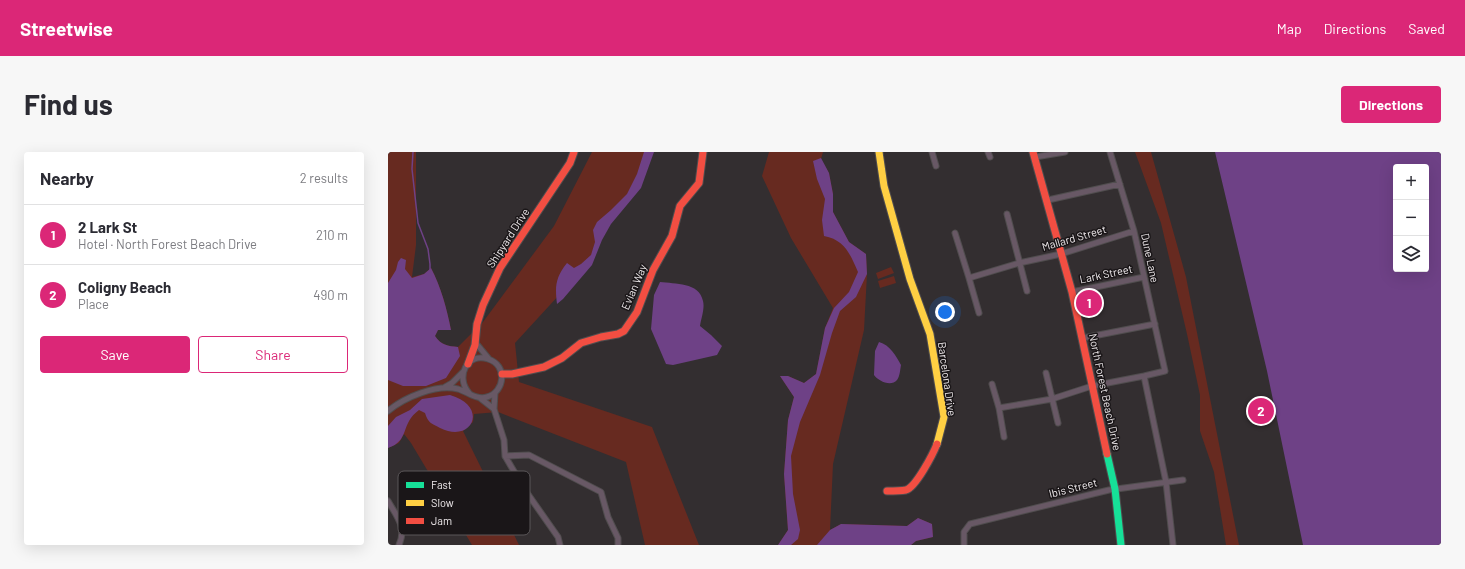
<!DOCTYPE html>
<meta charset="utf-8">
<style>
:root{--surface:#fff;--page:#f7f7f7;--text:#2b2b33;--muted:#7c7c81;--line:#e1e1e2;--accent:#db2777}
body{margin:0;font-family:Barlow,sans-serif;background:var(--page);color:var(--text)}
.controls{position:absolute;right:12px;top:12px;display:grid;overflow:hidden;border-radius:4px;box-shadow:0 4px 16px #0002}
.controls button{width:36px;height:36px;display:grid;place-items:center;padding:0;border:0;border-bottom:1px solid var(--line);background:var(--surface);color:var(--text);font:20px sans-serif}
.you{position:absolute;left:557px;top:160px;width:14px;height:14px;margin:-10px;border:3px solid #fff;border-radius:50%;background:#1a73e8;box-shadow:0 0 0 6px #1a73e833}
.badge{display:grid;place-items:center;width:26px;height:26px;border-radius:50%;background:var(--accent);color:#fff;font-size:13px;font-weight:700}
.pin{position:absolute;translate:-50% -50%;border:2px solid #fff;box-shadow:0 1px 4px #0006}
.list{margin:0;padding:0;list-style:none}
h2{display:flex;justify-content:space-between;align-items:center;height:52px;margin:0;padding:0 16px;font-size:17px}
h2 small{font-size:13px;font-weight:400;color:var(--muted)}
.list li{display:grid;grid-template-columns:26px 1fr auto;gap:12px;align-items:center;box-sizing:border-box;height:60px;padding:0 16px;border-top:1px solid var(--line)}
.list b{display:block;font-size:15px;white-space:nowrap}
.list p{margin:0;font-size:13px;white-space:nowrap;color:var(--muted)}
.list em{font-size:13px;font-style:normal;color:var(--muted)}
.actions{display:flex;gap:8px;padding:12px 16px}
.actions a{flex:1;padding:9px 0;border:1px solid var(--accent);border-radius:4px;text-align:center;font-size:14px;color:var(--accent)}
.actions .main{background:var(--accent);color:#fff}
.icon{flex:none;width:22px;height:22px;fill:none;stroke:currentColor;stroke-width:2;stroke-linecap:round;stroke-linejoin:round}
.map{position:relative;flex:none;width:1053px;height:393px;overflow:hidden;border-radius:4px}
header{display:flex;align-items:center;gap:24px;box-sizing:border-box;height:56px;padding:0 20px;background:var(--accent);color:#fff}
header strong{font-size:19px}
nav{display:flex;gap:22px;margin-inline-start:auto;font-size:14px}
.intro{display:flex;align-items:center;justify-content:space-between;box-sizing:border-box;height:96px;padding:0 24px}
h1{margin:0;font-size:28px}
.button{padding:10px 18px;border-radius:4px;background:var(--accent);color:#fff;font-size:14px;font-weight:700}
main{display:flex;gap:24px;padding:0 24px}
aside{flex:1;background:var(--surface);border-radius:4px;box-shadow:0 4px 16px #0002}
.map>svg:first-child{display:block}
.green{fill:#672a20}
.water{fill:#6e4186;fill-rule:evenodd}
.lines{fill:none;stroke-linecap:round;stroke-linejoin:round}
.stream{stroke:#6e4186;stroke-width:1.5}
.street-casing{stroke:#504d4e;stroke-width:7}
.fast-casing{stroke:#504d4e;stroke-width:9}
.slow-casing{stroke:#504d4e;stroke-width:9}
.jam-casing{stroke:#504d4e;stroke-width:9}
.street{stroke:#685865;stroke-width:5}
.fast{stroke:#16e098;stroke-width:7}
.slow{stroke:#ffcf43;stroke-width:7}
.jam{stroke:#f24e42;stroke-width:7}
.labels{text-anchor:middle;stroke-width:3;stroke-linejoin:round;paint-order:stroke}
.street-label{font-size:11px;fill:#efeaec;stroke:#1a1618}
.key{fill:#1a1618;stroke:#5a5658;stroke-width:1}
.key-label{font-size:11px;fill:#efeaec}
</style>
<header>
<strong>Streetwise</strong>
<nav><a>Map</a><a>Directions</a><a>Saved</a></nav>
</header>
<div class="intro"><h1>Find us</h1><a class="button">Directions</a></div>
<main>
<aside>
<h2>Nearby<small>2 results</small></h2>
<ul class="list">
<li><span class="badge">1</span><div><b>2 Lark St</b><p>Hotel · North Forest Beach Drive</p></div><em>210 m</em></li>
<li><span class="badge">2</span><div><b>Coligny Beach</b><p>Place</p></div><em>490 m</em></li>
</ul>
<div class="actions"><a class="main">Save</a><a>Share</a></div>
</aside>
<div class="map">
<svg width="1053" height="393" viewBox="0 0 1053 393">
<rect width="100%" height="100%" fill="#332e30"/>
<path class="green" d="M 0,0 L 28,0 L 28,93 L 24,125 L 36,122 L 43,116 C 53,135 59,157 63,178 L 50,178 L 47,184 C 53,193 60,194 70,195 L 95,170 L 166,74 L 204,0 L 264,0 L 248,39 L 212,80 L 206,105 L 127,191 L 131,230 L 264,275 L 311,393 L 257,393 L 238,310 L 110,260 L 86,262 L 85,270 L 75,279 L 131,393 L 84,393 L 23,291 L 16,282 L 11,291 L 0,296 Z
M 381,0 L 435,0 L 433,7 L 441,21 L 445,42 L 445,60 L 461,90 L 478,102 L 479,122 L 476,178 L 445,312 L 442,378 L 453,372 L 519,374 L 530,366 L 544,372 L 545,385 L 528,389 L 523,393 L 390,393 L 400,378 L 396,322 L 400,268 L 406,245 L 392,224 L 400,224 L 416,231 L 428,222 L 437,176 L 445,156 L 403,86 L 374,24 Z
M 747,0 L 763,0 L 798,125 L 851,393 L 838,393 L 826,320 L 812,279 L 812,243 L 799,182 L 773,71 Z
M 503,115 L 506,121 L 490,127 L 488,121 Z
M 506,124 L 508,131 L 492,136 L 490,129 Z"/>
<path class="water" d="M 256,0 L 266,0 L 253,36 L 223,72 L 214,88 L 204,113 L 175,147 L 169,152 C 167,135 167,126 179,111 L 186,116 L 193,112 L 203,103 L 207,90 L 205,78 L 209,70 L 223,58 L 239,42 L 249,22 Z
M 827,0 L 1053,0 L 1053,393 L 915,393 L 879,219 ZM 1008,15 L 1038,15 L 1038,117 L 1008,117 Z
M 433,6 L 441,21 L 445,42 L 445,60 L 461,90 L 478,102 L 479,122 L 468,145 L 452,159 L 444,181 L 432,223 L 412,270 L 403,304 L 405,342 L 412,378 L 410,387 L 403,393 L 390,393 L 400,378 L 396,322 L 400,268 L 406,245 L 392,224 L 400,224 L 416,231 L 428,222 L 437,176 L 446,156 L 461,140 L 470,120 C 462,102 457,88 436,84 L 434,68 L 437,47 L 429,27 L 425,9 Z
M 13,106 L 18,108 L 17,117 L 24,126 L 36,122 L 43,116 C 53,135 59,157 63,178 L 50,178 L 47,184 C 53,193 60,194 70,195 L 72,204 L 58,226 L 38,234 L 15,234 L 0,228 L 0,131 L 8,118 L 10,110 Z
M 272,130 C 287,132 311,130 315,149 C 317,156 313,167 312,174 L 323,183 L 334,194 L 329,203 L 285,213 L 278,212 L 263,177 L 266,143 Z
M 491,190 C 502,193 508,204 513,213 C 512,218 512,224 509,228 C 503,235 490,229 486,223 L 487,199 Z
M 62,243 C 101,254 85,292 52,276 C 43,271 40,271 37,261 L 31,258 C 12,272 22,289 0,296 L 0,274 L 8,265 L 22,258 L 34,247 Z
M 530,366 L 544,372 L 545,385 L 528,389 L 523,393 L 429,393 L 442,378 L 453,372 L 519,374 Z"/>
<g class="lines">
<path class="stream" d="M 25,0 L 24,17 L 30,71 L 40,97 L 42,112 L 42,118"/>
<g class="street-casing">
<path id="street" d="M 544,0 L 548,14
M 600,0 L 602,5
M 647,5 L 677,0
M 660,48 L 732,32
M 619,62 L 639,139
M 567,81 L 581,126 L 591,161
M 581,126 L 631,111 L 673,102 L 746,79
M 684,140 L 756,125
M 695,186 L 767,172
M 87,190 L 101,207
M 658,221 L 670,271
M 756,224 L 778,330 L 785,393
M 604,232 L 611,256 L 616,285
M 57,235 L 64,231 L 75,220
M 107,241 L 106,257 L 116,288 L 117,304 L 137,338 L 170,385 L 172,393
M 92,246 L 106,257
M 611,256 L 664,247 L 704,234 L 756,224 L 777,219 L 746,79 L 722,0
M 0,259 C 17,245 48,232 70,237 C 80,240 88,248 99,245 C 117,240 120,213 100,207 C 79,200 67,225 81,241
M 117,304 L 141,303 L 213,340 L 220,365 L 230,386 L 230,393
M 0,349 C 9,365 19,375 11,393
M 576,393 L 576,380 L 582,372 L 721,338 L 795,328"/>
</g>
<g class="fast-casing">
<path id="fast" d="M 719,302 L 727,337 L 733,393"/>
</g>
<g class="slow-casing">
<path id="slow" d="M 491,0 L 496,34 L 522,127 L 542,182 L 556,265 L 549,292"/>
</g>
<g class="jam-casing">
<path id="jam" d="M 645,0 L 684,140 L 719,302
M 80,212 L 87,193 L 89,172 L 95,153 L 112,116 L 182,11 L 186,0
M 114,222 L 124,222 L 156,215 L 174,206 L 193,191 L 213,185 L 230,182 L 236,179 L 249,160 L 265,118 L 284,84 L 292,54 L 311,31 L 315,0
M 499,339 C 505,339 512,339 518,338 C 528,335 545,302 549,292"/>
</g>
<use href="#street" class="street"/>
<use href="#fast" class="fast"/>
<use href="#slow" class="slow"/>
<use href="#jam" class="jam"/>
</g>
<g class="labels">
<g class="street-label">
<text transform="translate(120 86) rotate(-57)" y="4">Shipyard Drive</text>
<text transform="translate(686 86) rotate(-16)" y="4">Mallard Street</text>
<text transform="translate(762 106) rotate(78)" y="4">Dune Lane</text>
<text transform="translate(718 122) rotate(-12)" y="4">Lark Street</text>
<text transform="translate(246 135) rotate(-67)" y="4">Evian Way</text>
<text transform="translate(559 227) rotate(82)" y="4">Barcelona Drive</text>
<text transform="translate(717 240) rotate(78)" y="4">North Forest Beach Drive</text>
<text transform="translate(685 336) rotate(-14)" y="4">Ibis Street</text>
</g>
</g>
<rect x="10" y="319" width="132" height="64" rx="6" class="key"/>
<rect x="18" y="330" width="18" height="6" fill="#16e098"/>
<rect x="18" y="348" width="18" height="6" fill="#ffcf43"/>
<rect x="18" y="366" width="18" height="6" fill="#f24e42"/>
<g class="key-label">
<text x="43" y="337">Fast</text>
<text x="43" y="355">Slow</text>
<text x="43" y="373">Jam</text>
</g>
</svg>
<div class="controls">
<button>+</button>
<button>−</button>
<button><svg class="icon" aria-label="layers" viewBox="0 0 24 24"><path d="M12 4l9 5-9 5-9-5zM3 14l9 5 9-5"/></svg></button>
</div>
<div class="you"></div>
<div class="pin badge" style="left:701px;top:151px">1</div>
<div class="pin badge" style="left:873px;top:259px">2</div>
</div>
</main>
